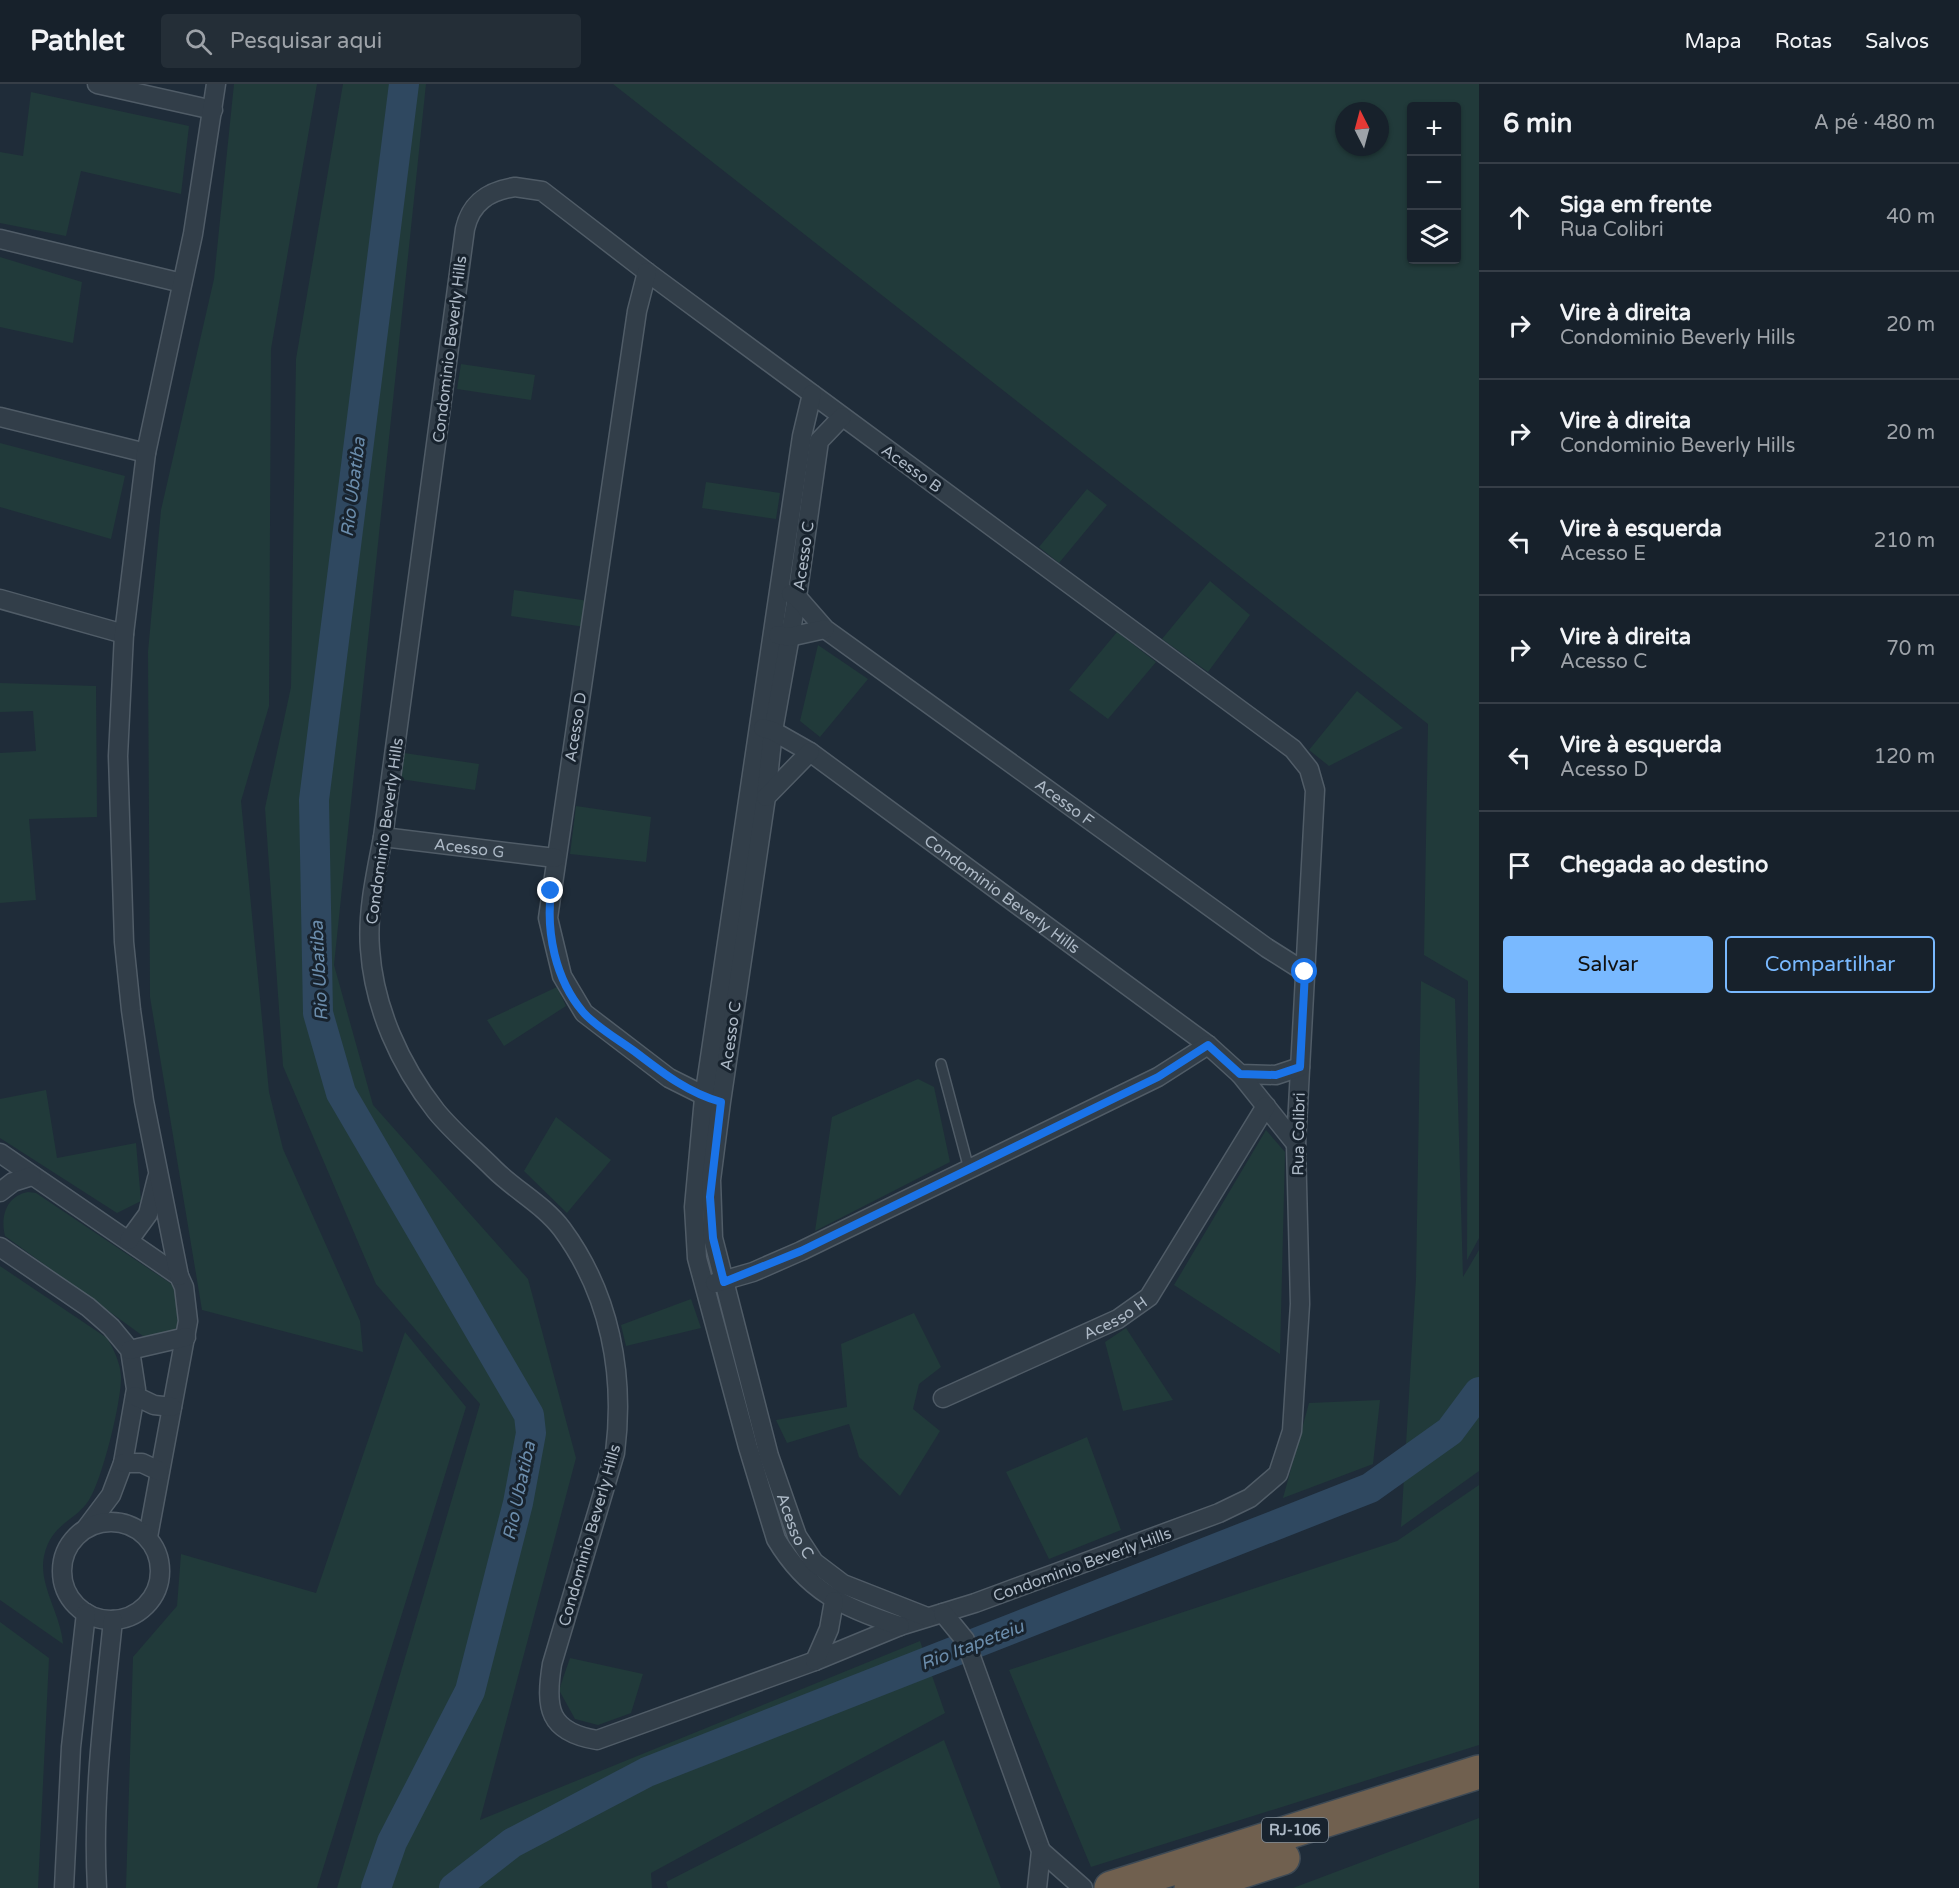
<!DOCTYPE html>
<html lang="pt">
<meta charset="utf-8">
<style>
:root{--surface:#17212b;--page:#242e37;--text:#f1f3f6;--muted:#9ea3a9;--line:#363e47;--accent:#79b9ff}
body{margin:0;font-family:"Varela Round",sans-serif;background:var(--page);color:var(--text)}
.controls{position:absolute;right:18px;top:18px;display:grid;overflow:hidden;border-radius:6px;box-shadow:0 2px 4px #0004}
.controls button{width:54px;height:54px;display:grid;place-items:center;padding:0;border:0;border-bottom:2px solid var(--line);background:var(--surface);color:var(--text);font:30px sans-serif}
.compass{position:absolute;left:1335px;top:18px;width:54px;height:54px;border-radius:50%;background:var(--surface);box-shadow:0 2px 4px #0004;rotate:354deg}
.stop{position:absolute;width:18px;height:18px;margin:-14px;border:4px solid #1a73e8;border-radius:50%;background:#fff}
.stop.end{background:#1a73e8;border-color:#fff;box-shadow:0 2px 6px #0008}
.list{margin:0;padding:0;list-style:none}
h2{display:flex;justify-content:space-between;align-items:center;height:78px;margin:0;padding:0 24px;font-size:26px}
h2 small{font-size:20px;font-weight:400;color:var(--muted)}
.list li{display:grid;grid-template-columns:39px 1fr auto;gap:18px;align-items:center;box-sizing:border-box;height:108px;padding:0 24px;border-top:2px solid var(--line)}
.list b{display:block;font-size:22px;white-space:nowrap}
.list p{margin:0;font-size:20px;white-space:nowrap;color:var(--muted)}
.list em{font-size:20px;font-style:normal;color:var(--muted)}
.actions{display:flex;gap:12px;padding:18px 24px}
.actions a{flex:1;padding:14px 0;border:2px solid var(--accent);border-radius:6px;text-align:center;font-size:21px;color:var(--accent)}
.actions .main{background:var(--accent);color:#111}
.icon{flex:none;width:33px;height:33px;fill:none;stroke:currentColor;stroke-width:2;stroke-linecap:round;stroke-linejoin:round}
.map{position:relative;flex:none;width:1479px;height:1804px;overflow:hidden}
header{display:flex;align-items:center;gap:36px;box-sizing:border-box;height:84px;padding:0 30px;background:var(--surface);border-bottom:2px solid var(--line)}
header strong{font-size:28px}
nav{display:flex;gap:33px;margin-inline-start:auto;font-size:21px}
.search{width:420px;height:54px;background:var(--page);display:flex;align-items:center;gap:15px;box-sizing:border-box;padding:0 21px;border-radius:6px;color:var(--muted);font-size:22px}
main{display:flex}
aside{flex:1;background:var(--surface)}
.map>svg:first-child{display:block}
.green{fill:#213a3a;fill-rule:evenodd}
.lines{fill:none;stroke-linecap:round;stroke-linejoin:round}
.river{stroke:#2f4860;stroke-width:30}
.lane-casing{stroke:#505c67;stroke-width:12}
.street-casing{stroke:#505c67;stroke-width:21}
.highway-casing{stroke:#3d4954;stroke-width:36}
.lane{stroke:#323e49;stroke-width:9}
.street{stroke:#323e49;stroke-width:18}
.highway{stroke:#70604f;stroke-width:33}
.route{stroke:#1a73e8;stroke-width:8}
.labels{text-anchor:middle;stroke-width:6;stroke-linejoin:round;paint-order:stroke}
.shield{fill:#18232e;stroke:#808c98;stroke-width:1.5}
.shield-label{font-size:15px;font-weight:bold;fill:#adb9c6}
.street-label{font-size:16px;fill:#adb9c6;stroke:#18232e}
.water-label{font-size:18px;font-style:italic;fill:#6b8dac;stroke:#18232e}
</style>
<header>
<strong>Pathlet</strong>
<div class="search"><svg class="icon" aria-label="search" viewBox="0 0 24 24"><circle cx="10" cy="10" r="6"/><path d="M15 15l6 6"/></svg>Pesquisar aqui</div>
<nav><a>Mapa</a><a>Rotas</a><a>Salvos</a></nav>
</header>
<main>
<div class="map">
<svg width="1479" height="1804" viewBox="0 0 1479 1804">
<rect width="100%" height="100%" fill="#1f2c39"/>
<path class="green" d="M 234,0 L 317,0 L 271,265 L 269,622 L 241,717 L 269,1008 L 283,1065 L 360,1237 L 363,1268 L 202,1226 L 150,913 L 148,568 L 161,426 L 214,195 Z
M 343,0 L 426,0 L 334,881 L 373,1021 L 528,1195 L 576,1374 L 480,1736 L 920,1557 L 945,1629 L 651,1789 L 652,1804 L 337,1804 L 480,1320 L 376,1200 L 283,982 L 265,724 L 291,603 L 296,275 Z
M 613,0 L 1479,0 L 1479,1154 L 1467,1176 L 1468,897 L 1424,871 L 1428,640 ZM 1412,22 L 1456,22 L 1456,176 L 1412,176 ZM 1344,27 L 1380,27 L 1380,63 L 1344,63 Z
M 31,8 L 189,42 L 181,110 L 81,87 L 66,152 L 0,139 L 0,68 L 23,72 Z
M 0,173 L 82,198 L 73,259 L 0,243 Z
M 461,280 L 535,291 L 531,316 L 457,305 Z
M 0,359 L 125,392 L 111,455 L 0,423 Z
M 706,398 L 780,409 L 776,435 L 702,424 Z
M 1087,405 L 1107,421 L 1059,479 L 1039,463 Z
M 1210,497 L 1250,531 L 1208,588 L 1162,555 Z
M 514,506 L 589,517 L 585,543 L 511,532 Z
M 1117,548 L 1156,578 L 1108,635 L 1069,606 Z
M 818,561 L 868,595 L 820,653 L 800,637 Z
M 0,599 L 96,602 L 97,733 L 29,735 L 36,816 L 0,819 L 0,669 L 36,667 L 33,627 L 0,628 Z
M 1357,607 L 1403,644 L 1329,682 L 1309,666 Z
M 404,669 L 479,680 L 475,706 L 400,695 Z
M 576,722 L 651,733 L 646,778 L 570,770 Z
M 1421,897 L 1455,915 L 1463,1193 L 1479,1166 L 1479,1387 L 1401,1443 L 1416,1195 Z
M 557,903 L 566,922 L 504,962 L 487,936 Z
M 918,995 L 934,1003 L 950,1078 L 815,1147 L 832,1033 Z
M 46,1006 L 57,1074 L 136,1059 L 141,1117 L 117,1129 L 0,1054 L 0,1015 Z
M 556,1033 L 611,1076 L 567,1129 L 524,1087 Z
M 1266,1046 L 1285,1068 L 1280,1270 L 1174,1201 Z
M 28,1108 L 36,1109 L 173,1201 L 178,1206 L 180,1239 C 172,1251 157,1256 143,1252 L 5,1152 C 0,1131 7,1112 28,1108 Z
M 0,1182 L 107,1254 C 114,1266 120,1278 121,1292 C 122,1316 102,1397 89,1416 C 74,1439 52,1438 44,1472 C 38,1501 61,1530 63,1560 L 0,1516 Z
M 691,1215 L 701,1244 L 626,1262 L 621,1241 Z
M 914,1229 L 941,1283 L 919,1300 L 913,1325 L 940,1347 L 900,1412 L 859,1373 L 849,1340 L 787,1359 L 776,1336 L 847,1323 L 841,1260 Z
M 1126,1244 L 1173,1316 L 1123,1327 L 1105,1258 Z
M 405,1248 L 466,1323 L 317,1804 L 126,1804 L 133,1573 L 177,1522 L 181,1470 L 316,1509 Z
M 1380,1316 L 1373,1380 L 1283,1414 L 1309,1319 Z
M 1087,1353 L 1121,1446 L 1049,1475 L 1006,1388 Z
M 1479,1401 L 1479,1661 L 1091,1783 L 1009,1586 L 1397,1457 Z
M 0,1538 L 49,1574 L 38,1804 L 0,1804 Z
M 570,1574 L 643,1590 L 631,1629 L 598,1641 L 575,1635 L 559,1606 Z
M 944,1656 L 1001,1804 L 668,1804 L 666,1798 Z
M 1479,1734 L 1479,1804 L 1293,1804 Z"/>
<g class="lines">
<path class="river" d="M 376,1804 L 392,1758 L 470,1607 L 518,1419 L 531,1349 L 529,1331 L 341,1009 L 318,929 L 314,716 L 404,0
M 454,1804 L 512,1759 L 647,1688 L 1370,1404 L 1450,1347 L 1479,1308"/>
<g class="lane-casing">
<path id="lane" d="M 941,980 L 969,1085"/>
</g>
<g class="street-casing">
<g id="street">
<path d="M 97,0 L 213,26"/>
<path d="M 515,103 L 542,107 L 647,188 L 1293,665 L 1309,685 L 1315,706 L 1296,1060 L 1300,1220 L 1292,1347 L 1278,1390 L 1250,1414 L 1219,1429 L 975,1519 L 900,1542 L 815,1577 L 597,1656 C 548,1648 545,1624 552,1580 L 615,1369 C 625,1290 610,1210 562,1145 C 544,1121 515,1106 494,1085 C 475,1066 453,1048 436,1027 C 400,981 374,924 370,865 C 367,828 376,789 383,753 L 465,145 C 471,118 489,107 515,103 Z"/>
<path d="M 0,155 L 182,199"/>
<path d="M 647,188 L 637,227 L 548,834 L 562,892 L 584,929 L 669,994 L 713,1016"/>
<path d="M 812,310 L 802,352 L 704,1014 L 694,1123 L 697,1174 L 748,1363 L 776,1455 C 807,1507 844,1524 900,1542"/>
<path d="M 0,333 L 146,369"/>
<path id="s1" d="M 842,333 L 819,357 L 797,513 L 773,647 L 766,713 L 721,1018 L 711,1096 L 713,1154 L 769,1372 L 797,1452 L 814,1478 L 843,1500 L 927,1533"/>
<path id="s2" d="M 791,510 L 797,513 L 825,545 L 1267,864 L 1305,888"/>
<path d="M 0,515 L 124,550"/>
<path d="M 778,551 L 789,553 L 825,545"/>
<path id="s3" d="M 763,644 L 773,647 L 810,668 L 1208,961 L 1240,990 L 1276,991 L 1300,983"/>
<path d="M 766,713 L 810,668"/>
<path id="s4" d="M 383,753 L 555,774"/>
<path d="M 1240,990 L 1296,1060"/>
<path d="M 0,1069 L 179,1192 L 184,1203 L 188,1237 L 148,1453"/>
<path d="M 0,1108 L 13,1098 L 32,1092"/>
<path d="M 129,1156 L 148,1130 L 157,1094"/>
<path d="M 0,1163 L 88,1223 L 111,1243 L 130,1266 L 136,1305 L 123,1379 L 111,1411 L 87,1443"/>
<path d="M 179,1192 L 144,1017 L 131,926 L 124,858 L 118,672 L 124,550 L 146,369 L 193,150 L 216,0"/>
<path d="M 715,1199 L 753,1188 L 801,1167 L 1158,993 L 1208,961"/>
<path d="M 130,1266 L 186,1253"/>
<path d="M 135,1312 L 154,1321 L 172,1323"/>
<path id="s5" d="M 943,1314 L 1118,1235 L 1149,1213 L 1266,1022"/>
<path d="M 123,1379 L 142,1379 L 159,1387"/>
<circle cx="111" cy="1487" r="49"/>
<path d="M 943,1529 L 965,1556 L 1041,1767 L 1037,1804"/>
<path d="M 815,1577 L 829,1545 L 834,1517"/>
<path d="M 1041,1767 L 1083,1804"/>
<path d="M 64,1804 L 71,1663 L 86,1529"/>
<path d="M 97,1804 C 92,1715 104,1625 113,1536"/>
</g>
</g>
<g class="highway-casing">
<path id="highway" d="M 1111,1804 L 1479,1688
M 1191,1804 L 1283,1774"/>
</g>
<use href="#lane" class="lane"/>
<use href="#street" class="street"/>
<use href="#highway" class="highway"/>
</g>
<g class="lines">
<path class="route" d="M 551,807 C 546,848 555,895 583,928 C 597,944 621,957 638,970 C 664,990 689,1009 721,1018 L 710,1113 L 713,1154 L 724,1198 L 801,1167 L 1158,993 L 1208,961 L 1240,990 L 1276,991 L 1300,983 L 1305,888"/>
</g>
<g class="labels">
<rect class="shield" x="1262" y="1734" width="66" height="24" rx="4.5"/>
<g class="shield-label">
<text x="1295" y="1751">RJ-106</text>
</g>
<g class="street-label">
<text transform="translate(449 265) rotate(-83)" y="6">Condominio Beverly Hills</text>
<text transform="translate(912 384) rotate(36)" y="6">Acesso B</text>
<text transform="translate(803 472) rotate(-82)" y="6">Acesso C</text>
<text transform="translate(575 643) rotate(-81)" y="6">Acesso D</text>
<text dy="6" stroke="none"><textPath href="#s2" startOffset="345">Acesso F</textPath></text>
<text transform="translate(384 747) rotate(-82)" y="6">Condominio Beverly Hills</text>
<text dy="6" stroke="none"><textPath href="#s4" startOffset="87">Acesso G</textPath></text>
<text dy="6" stroke="none"><textPath href="#s3" startOffset="292">Condominio Beverly Hills</textPath></text>
<text transform="translate(730 952) rotate(-82)" y="6">Acesso C</text>
<text transform="translate(1298 1050) rotate(-89)" y="6">Rua Colibri</text>
<text dy="6" stroke="none"><textPath href="#s5" startOffset="190">Acesso H</textPath></text>
<text dy="6" stroke="none"><textPath href="#s1" startOffset="1138">Acesso C</textPath></text>
<text transform="translate(589 1451) rotate(-74)" y="6">Condominio Beverly Hills</text>
<text transform="translate(1082 1480) rotate(-20)" y="6">Condominio Beverly Hills</text>
</g>
<g class="water-label">
<text transform="translate(353 403) rotate(-83)" y="6">Rio Ubatiba</text>
<text transform="translate(319 887) rotate(-93)" y="6">Rio Ubatiba</text>
<text transform="translate(519 1407) rotate(-78)" y="6">Rio Ubatiba</text>
<text transform="translate(972 1561) rotate(-21)" y="6">Rio Itapeteiu</text>
</g>
</g>
</svg>
<div class="controls">
<button>+</button>
<button>−</button>
<button><svg class="icon" aria-label="layers" viewBox="0 0 24 24"><path d="M12 4l9 5-9 5-9-5zM3 14l9 5 9-5"/></svg></button>
</div>
<svg class="compass" viewBox="-18 -18 36 36"><path d="M0-13l5 13h-10z" fill="#e53935"/><path d="M0 13l5-13h-10z" fill="#9ea3a9"/></svg>
<div class="stop" style="left:1305px;top:888px"></div>
<div class="stop end" style="left:551px;top:807px"></div>
</div>
<aside>
<h2>6 min<small>A pé · 480 m</small></h2>
<ul class="list">
<li><svg class="icon" aria-label="ahead" viewBox="0 0 24 24"><path d="M12 20V5M6 11l6-6 6 6"/></svg><div><b>Siga em frente</b><p>Rua Colibri</p></div><em>40 m</em></li>
<li><svg class="icon" aria-label="right" viewBox="0 0 24 24"><path d="M7 20v-9h11M14 6l5 5-5 5"/></svg><div><b>Vire à direita</b><p>Condominio Beverly Hills</p></div><em>20 m</em></li>
<li><svg class="icon" aria-label="right" viewBox="0 0 24 24"><path d="M7 20v-9h11M14 6l5 5-5 5"/></svg><div><b>Vire à direita</b><p>Condominio Beverly Hills</p></div><em>20 m</em></li>
<li><svg class="icon" aria-label="left" viewBox="0 0 24 24"><path d="M17 20v-9H6M10 6l-5 5 5 5"/></svg><div><b>Vire à esquerda</b><p>Acesso E</p></div><em>210 m</em></li>
<li><svg class="icon" aria-label="right" viewBox="0 0 24 24"><path d="M7 20v-9h11M14 6l5 5-5 5"/></svg><div><b>Vire à direita</b><p>Acesso C</p></div><em>70 m</em></li>
<li><svg class="icon" aria-label="left" viewBox="0 0 24 24"><path d="M17 20v-9H6M10 6l-5 5 5 5"/></svg><div><b>Vire à esquerda</b><p>Acesso D</p></div><em>120 m</em></li>
<li><svg class="icon" aria-label="arrive" viewBox="0 0 24 24"><path d="M6 21V4h12l-3 4 3 4H6"/></svg><div><b>Chegada ao destino</b></div></li>
</ul>
<div class="actions"><a class="main">Salvar</a><a>Compartilhar</a></div>
</aside>
</main>
